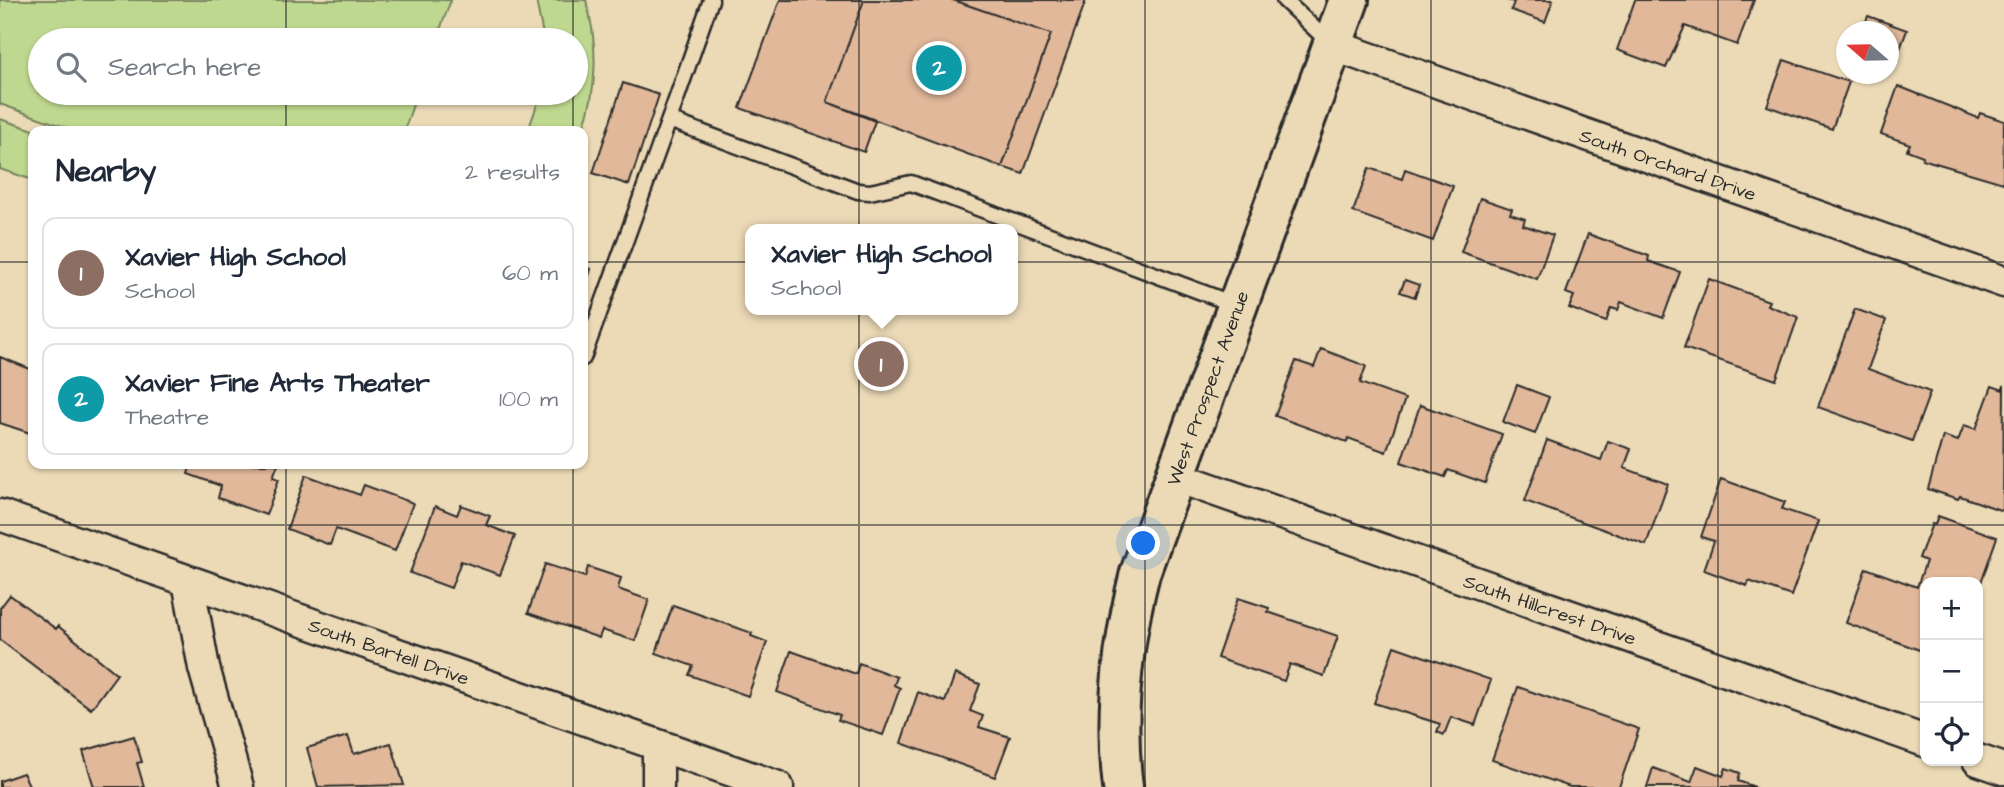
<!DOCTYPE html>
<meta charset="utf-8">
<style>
:root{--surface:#fff;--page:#f2f2f3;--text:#1f2937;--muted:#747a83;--line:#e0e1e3;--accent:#c8321e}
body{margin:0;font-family:"Architects Daughter",sans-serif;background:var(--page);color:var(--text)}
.controls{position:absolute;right:21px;bottom:21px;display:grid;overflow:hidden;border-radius:14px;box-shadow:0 2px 5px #0004}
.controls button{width:63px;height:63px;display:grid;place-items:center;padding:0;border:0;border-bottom:2px solid var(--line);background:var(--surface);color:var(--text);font:35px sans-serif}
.compass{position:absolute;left:1836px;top:21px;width:63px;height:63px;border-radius:50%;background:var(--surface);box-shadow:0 2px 5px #0004;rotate:290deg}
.you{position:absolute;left:1144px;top:544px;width:24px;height:24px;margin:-18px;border:5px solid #fff;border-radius:50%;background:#1a73e8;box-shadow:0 0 0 10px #1a73e833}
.badge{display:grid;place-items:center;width:46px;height:46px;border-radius:50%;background:var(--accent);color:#fff;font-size:23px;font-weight:700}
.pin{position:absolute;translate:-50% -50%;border:4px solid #fff;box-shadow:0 2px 7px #0006}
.popup{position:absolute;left:745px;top:224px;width:273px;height:91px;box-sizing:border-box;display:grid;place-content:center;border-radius:14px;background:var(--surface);filter:drop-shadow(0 2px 5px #0005);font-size:23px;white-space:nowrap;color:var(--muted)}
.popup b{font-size:26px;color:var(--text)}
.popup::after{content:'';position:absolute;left:50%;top:100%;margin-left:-14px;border:14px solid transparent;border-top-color:var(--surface)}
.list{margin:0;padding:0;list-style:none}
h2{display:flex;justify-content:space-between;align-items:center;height:91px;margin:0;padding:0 28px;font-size:30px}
h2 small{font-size:23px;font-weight:400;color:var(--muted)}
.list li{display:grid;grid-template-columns:46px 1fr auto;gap:21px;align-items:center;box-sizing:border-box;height:112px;margin:0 14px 14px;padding:0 14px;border:2px solid var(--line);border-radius:14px}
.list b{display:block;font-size:26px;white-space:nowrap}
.list p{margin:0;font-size:23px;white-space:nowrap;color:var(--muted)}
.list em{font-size:23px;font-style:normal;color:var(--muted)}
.icon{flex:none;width:38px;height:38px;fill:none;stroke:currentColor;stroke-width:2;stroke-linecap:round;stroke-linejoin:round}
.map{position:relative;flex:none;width:2004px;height:787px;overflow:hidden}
.search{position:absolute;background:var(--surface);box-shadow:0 2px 5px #0004;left:28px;top:28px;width:560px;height:77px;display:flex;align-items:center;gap:18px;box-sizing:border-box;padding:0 24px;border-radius:38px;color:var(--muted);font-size:26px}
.panel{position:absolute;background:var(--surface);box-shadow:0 2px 5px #0004;left:28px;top:126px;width:560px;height:343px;border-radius:14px}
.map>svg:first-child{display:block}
.green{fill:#bfd88f;stroke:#75825d;stroke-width:2}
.building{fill:#e1b89a;stroke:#2b2b2b;stroke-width:2}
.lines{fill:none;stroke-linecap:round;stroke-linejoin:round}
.lane-casing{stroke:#2b2b2b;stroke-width:19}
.street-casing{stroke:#2b2b2b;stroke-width:35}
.secondary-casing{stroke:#2b2b2b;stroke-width:44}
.lane{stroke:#ecdab7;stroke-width:14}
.street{stroke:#ecdab7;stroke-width:30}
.secondary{stroke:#ecdab7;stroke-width:38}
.grid{fill:none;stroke:#2b2b2b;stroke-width:2;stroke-opacity:0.55}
.labels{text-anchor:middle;stroke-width:5;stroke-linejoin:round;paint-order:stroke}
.street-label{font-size:19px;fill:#2b2b2b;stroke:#ecdab7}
</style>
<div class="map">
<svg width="2004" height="787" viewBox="0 0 2004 787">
<rect width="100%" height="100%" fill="#ecdab7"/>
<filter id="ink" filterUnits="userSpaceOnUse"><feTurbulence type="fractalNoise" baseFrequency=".0143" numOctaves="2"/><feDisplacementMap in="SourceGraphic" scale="14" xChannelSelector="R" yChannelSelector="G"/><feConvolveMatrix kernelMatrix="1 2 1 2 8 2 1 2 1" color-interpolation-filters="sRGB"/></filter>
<g filter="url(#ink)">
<path class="green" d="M 0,0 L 451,0 L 436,40 L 40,40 L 40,93 L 417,93 L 404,131 L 76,131 L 0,104 Z
M 536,0 L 586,0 C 598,43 598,90 582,131 L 528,131 L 541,93 L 576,93 L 576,40 L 544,40 Z
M 0,119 L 37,131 L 33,131 L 33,180 L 0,169 Z"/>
<path class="building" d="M 780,0 L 864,0 L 827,102 L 875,121 L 864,152 L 740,108 Z
M 864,0 L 953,0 L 1051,34 L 1002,167 L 827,102 Z
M 953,0 L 1086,0 L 1023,174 L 1002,167 L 1051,34 Z
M 1506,0 L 1553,0 L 1545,22 L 1511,10 L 1514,2 Z
M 1635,0 L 1754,0 L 1737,45 L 1685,26 L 1666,68 L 1617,50 Z
M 1868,16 L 1907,30 L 1894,65 L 1888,64 L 1888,32 L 1862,32 Z
M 1784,60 L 1849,82 L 1832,129 L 1767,106 Z
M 623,83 L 659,95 L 629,185 L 593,173 Z
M 1898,86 L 1978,118 L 1980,113 L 2004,121 L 2003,183 L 1922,159 L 1923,156 L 1907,150 L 1910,144 L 1881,134 Z
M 1369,168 L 1402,179 L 1405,169 L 1453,186 L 1433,241 L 1353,212 Z
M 1480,198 L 1512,209 L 1510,214 L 1525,219 L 1523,225 L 1553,235 L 1537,279 L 1461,252 Z
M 1588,234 L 1649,256 L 1648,261 L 1680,272 L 1663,318 L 1621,302 L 1618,310 L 1611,308 L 1606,322 L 1569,308 L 1574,296 L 1566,293 Z
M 583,266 L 591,269 L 583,294 Z
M 1709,279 L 1769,301 L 1767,305 L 1798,317 L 1776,380 L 1684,348 Z
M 1405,280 L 1419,285 L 1415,297 L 1400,292 Z
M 1855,309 L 1886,320 L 1868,369 L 1930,392 L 1912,441 L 1818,407 Z
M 1321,349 L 1366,366 L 1360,383 L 1405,399 L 1386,452 L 1348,438 L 1347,442 L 1275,416 L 1296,361 L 1314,367 Z
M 0,357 L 33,370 L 33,434 L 0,423 Z
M 1517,385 L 1549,397 L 1535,434 L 1503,422 Z
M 2004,385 L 2003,511 L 1960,496 L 1958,499 L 1928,489 L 1943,436 L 1958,441 L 1964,425 L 1976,429 L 1992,386 L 2003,390 Z
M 1420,405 L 1502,434 L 1485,483 L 1448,470 L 1445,477 L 1401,462 Z
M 1547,440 L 1601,460 L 1608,441 L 1631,449 L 1624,468 L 1668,484 L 1646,545 L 1525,501 Z
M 191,464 L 278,464 L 273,477 L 279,479 L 266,515 L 218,498 L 221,486 L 188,474 Z
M 306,475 L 360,495 L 364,485 L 413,503 L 395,551 L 336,529 L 330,545 L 287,529 Z
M 1721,479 L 1785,502 L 1782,509 L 1818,521 L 1791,596 L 1749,581 L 1747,586 L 1704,570 L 1714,541 L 1701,537 Z
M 461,505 L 490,516 L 486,525 L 515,536 L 500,575 L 461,561 L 451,588 L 410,573 L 435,506 L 457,515 Z
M 1938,516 L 1997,537 L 1978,591 L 1978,582 L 1925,582 L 1925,652 L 1846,623 L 1866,568 L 1917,587 L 1926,561 L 1919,558 L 1932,524 L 1935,525 Z
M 545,564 L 585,577 L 588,567 L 621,578 L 618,589 L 649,600 L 635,641 L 602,630 L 599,638 L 528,613 Z
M 10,595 L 56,629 L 58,626 L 117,674 L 91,709 L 0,640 L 0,608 Z
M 1238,598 L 1269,608 L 1268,612 L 1338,636 L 1324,676 L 1290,664 L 1284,681 L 1217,658 Z
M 673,605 L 752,633 L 751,636 L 767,642 L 748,696 L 689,675 L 693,666 L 656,653 Z
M 1394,646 L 1491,680 L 1475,725 L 1451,717 L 1444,735 L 1437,732 L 1440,724 L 1374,703 Z
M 791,651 L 856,674 L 859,663 L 897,677 L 894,685 L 900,688 L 883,735 L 838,720 L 840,715 L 777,692 Z
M 955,674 L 980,684 L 970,711 L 983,716 L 979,727 L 1010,737 L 995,777 L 901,743 L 918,692 L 945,702 Z
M 1518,687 L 1639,729 L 1619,787 L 1570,787 L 1492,760 Z
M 134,736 L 142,762 L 137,763 L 144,787 L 94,787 L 83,751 Z
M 348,736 L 354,754 L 391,743 L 404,785 L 318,787 L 307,748 Z
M 1697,766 L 1723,776 L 1726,768 L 1740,773 L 1738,781 L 1755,787 L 1647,787 L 1653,768 L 1691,782 Z
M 23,773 L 30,787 L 0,787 L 0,781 Z"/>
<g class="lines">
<g class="lane-casing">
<path id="lane" d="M 711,0 L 669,120 L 858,191 L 870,192 L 911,183 L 1236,305
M 1284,0 L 1331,44
M 583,358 L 669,120"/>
</g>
<g class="street-casing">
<path id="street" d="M 1332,45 L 2004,282
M 1174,476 L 1925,741
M 0,515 L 778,787
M 188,581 L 204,668 L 238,787
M 658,745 L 658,787
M 1978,760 L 2004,769"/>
</g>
<g class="secondary-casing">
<path id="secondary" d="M 1123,787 C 1114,714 1122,644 1140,573 L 1349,0"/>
</g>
<use href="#lane" class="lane"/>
<use href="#street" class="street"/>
<use href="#secondary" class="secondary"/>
</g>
</g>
<path class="grid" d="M 286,0 L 286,40M 573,0 L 573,40M 859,0 L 859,787M 1145,0 L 1145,787M 1431,0 L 1431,787M 1718,0 L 1718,787M 286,93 L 286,131M 573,93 L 573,131M 0,262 L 33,262M 583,262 L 2004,262M 286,464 L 286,787M 573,464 L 573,787M 0,525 L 2004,525"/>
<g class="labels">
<g class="street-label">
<text transform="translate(1668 164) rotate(19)" y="7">South Orchard Drive</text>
<text transform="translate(1207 388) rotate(-70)" y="7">West Prospect Avenue</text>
<text transform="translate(1550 609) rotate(19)" y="7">South Hillcrest Drive</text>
<text transform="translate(389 651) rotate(19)" y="7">South Bartell Drive</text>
</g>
</g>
</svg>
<div class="controls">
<button>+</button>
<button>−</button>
<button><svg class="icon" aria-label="locate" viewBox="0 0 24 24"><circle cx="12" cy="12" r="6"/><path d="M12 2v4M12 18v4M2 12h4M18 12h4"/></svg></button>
</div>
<svg class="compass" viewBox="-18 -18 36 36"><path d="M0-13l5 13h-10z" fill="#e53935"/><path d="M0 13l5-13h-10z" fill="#747a83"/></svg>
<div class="you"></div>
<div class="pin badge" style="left:881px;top:364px;background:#8d6e63">1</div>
<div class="popup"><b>Xavier High School</b>School</div>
<div class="pin badge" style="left:939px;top:68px;background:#0f9aa8">2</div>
<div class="search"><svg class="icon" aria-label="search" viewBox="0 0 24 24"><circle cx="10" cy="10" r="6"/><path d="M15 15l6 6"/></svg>Search here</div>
<section class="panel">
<h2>Nearby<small>2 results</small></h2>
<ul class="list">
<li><span class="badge" style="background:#8d6e63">1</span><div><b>Xavier High School</b><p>School</p></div><em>60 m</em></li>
<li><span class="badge" style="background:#0f9aa8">2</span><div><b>Xavier Fine Arts Theater</b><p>Theatre</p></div><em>100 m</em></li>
</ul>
</section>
</div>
